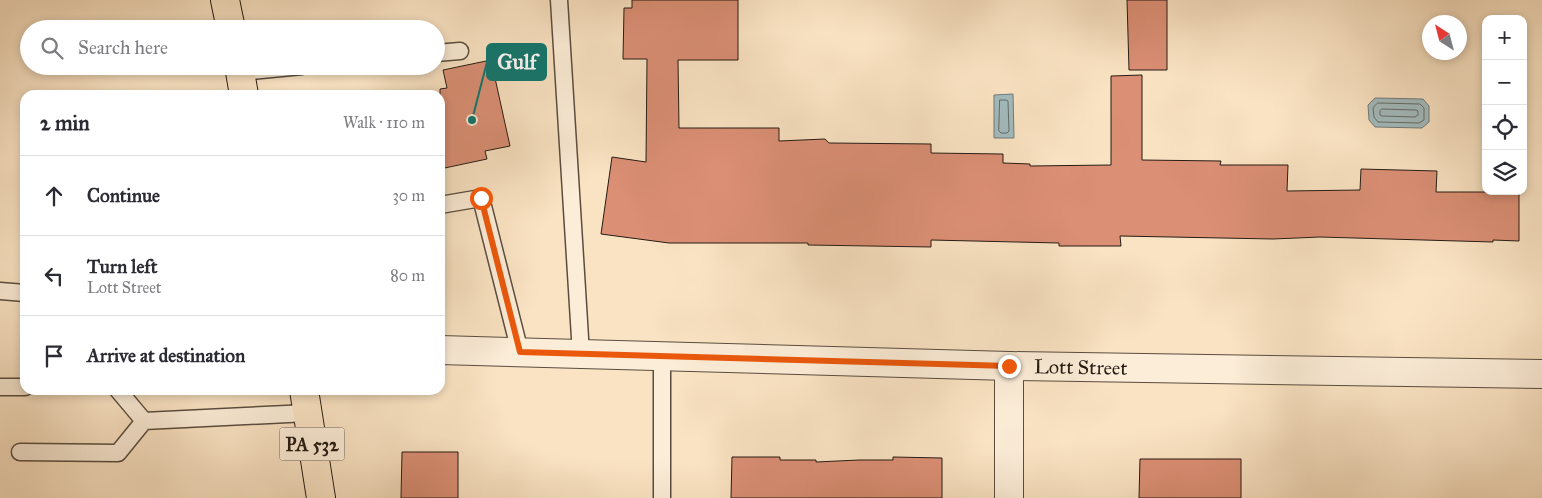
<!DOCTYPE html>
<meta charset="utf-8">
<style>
:root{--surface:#fff;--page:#f7f7f7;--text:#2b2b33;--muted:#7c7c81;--line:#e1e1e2}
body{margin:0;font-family:"IM FELL Great Primer",serif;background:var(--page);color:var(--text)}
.controls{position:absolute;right:15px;top:15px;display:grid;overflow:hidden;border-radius:10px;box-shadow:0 2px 8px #0003}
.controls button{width:45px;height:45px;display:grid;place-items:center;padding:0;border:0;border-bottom:1px solid var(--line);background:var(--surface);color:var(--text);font:25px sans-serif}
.compass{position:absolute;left:1422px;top:15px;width:45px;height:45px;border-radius:50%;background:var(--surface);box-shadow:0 2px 8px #0003;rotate:324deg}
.stop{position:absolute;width:15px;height:15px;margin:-11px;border:4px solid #ea580c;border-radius:50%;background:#fff}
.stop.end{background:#ea580c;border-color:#fff;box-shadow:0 1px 5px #0008}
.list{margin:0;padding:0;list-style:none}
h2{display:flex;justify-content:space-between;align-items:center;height:65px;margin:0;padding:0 20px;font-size:21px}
h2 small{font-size:16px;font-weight:400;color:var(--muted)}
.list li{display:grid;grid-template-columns:32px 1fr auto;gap:15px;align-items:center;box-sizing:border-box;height:80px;padding:0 20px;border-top:1px solid var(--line)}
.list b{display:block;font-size:19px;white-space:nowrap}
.list p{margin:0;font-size:16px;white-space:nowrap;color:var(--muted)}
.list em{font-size:16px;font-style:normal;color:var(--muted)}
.icon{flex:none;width:28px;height:28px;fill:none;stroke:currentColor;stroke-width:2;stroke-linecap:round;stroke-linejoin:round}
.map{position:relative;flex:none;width:1542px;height:498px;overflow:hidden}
.search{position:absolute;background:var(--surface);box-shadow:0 2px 8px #0003;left:20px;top:20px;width:425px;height:55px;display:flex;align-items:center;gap:12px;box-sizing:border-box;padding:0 18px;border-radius:28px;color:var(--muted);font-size:19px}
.panel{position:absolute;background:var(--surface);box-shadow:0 2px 8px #0003;left:20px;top:90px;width:425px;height:305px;border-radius:15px}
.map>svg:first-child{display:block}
.water{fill:#a3bbbe;stroke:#717b7a}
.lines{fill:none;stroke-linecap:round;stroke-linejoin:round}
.shore{stroke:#646b68;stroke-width:1}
.building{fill:#db8f75;stroke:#251b13}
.lane-casing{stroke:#5a4d3f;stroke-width:19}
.street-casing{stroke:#5a4d3f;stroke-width:30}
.primary-casing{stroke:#251b13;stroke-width:30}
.lane{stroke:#fcedd8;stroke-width:16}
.street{stroke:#fcedd8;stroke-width:28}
.primary{stroke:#fae3c3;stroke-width:28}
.route{stroke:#ea580c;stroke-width:6}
.labels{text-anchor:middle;stroke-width:4;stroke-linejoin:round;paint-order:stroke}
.shield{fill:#fcedd8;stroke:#665a4e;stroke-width:1}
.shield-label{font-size:19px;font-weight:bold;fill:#251b13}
.street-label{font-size:20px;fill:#251b13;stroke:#fcedd8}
.leader{fill:none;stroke:#0f766e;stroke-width:2}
.callout-dot{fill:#0f766e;stroke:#fcedd8;stroke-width:2}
.callout{fill:#0f766e;stroke:#0f766e;stroke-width:2}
.callout-label{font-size:21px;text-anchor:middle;font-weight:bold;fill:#fff}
</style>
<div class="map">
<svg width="1542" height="498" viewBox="0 0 1542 498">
<rect width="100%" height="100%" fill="#fae3c3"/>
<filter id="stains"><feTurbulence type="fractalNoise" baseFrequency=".004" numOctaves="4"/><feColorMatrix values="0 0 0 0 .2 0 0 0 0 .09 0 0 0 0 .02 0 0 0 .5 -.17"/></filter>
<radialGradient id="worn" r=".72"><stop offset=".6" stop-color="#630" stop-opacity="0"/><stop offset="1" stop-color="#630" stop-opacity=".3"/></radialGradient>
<path class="water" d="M 1013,94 L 1014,138 L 994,138 L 994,95 Z
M 1375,98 L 1423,99 L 1429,106 L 1429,122 L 1422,128 L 1375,127 L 1369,120 L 1368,105 Z"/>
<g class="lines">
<path class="shore" d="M 1000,100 L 1006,100 L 1008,101 L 1009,131 L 1007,133 L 1001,133 L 999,131 Z
M 1378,103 L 1420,104 L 1424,108 L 1424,120 L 1419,123 L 1378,122 L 1374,117 L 1373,108 Z
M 1382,109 L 1416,110 L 1418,111 L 1418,115 L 1415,117 L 1382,116 L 1380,115 L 1380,111 Z"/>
</g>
<path class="building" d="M 632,0 L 738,0 L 738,60 L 678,60 L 679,128 L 779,128 L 779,141 L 825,139 L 829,143 L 931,144 L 931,153 L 1003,154 L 1003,163 L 1030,164 L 1030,166 L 1111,165 L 1111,76 L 1142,75 L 1142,160 L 1221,161 L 1220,165 L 1288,165 L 1287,191 L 1360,190 L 1361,169 L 1437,171 L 1436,192 L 1519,192 L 1519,241 L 1493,240 L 1493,242 L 1320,237 L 1273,239 L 1120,236 L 1121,246 L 1059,246 L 1059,243 L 931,240 L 931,247 L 808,245 L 808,243 L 669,243 L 601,234 L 612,157 L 646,162 L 647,59 L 623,59 L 624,8 L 632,8 Z
M 1127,0 L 1167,0 L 1167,70 L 1129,70 Z
M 491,60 L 510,146 L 485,151 L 487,159 L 440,169 L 440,89 L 447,88 L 443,70 Z
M 402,452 L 458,452 L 458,498 L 401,498 Z
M 732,457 L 780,457 L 780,460 L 816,460 L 816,462 L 859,460 L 893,460 L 893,457 L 942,458 L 942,498 L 731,498 Z
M 1140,459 L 1241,459 L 1241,498 L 1139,498 Z"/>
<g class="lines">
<g class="lane-casing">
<path id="lane" d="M 559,0 L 581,354
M 436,53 L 460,51
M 240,72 L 302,66
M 440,205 L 481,198 L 520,352
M 0,291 L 25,293
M 662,356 L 662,498
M 0,387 L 25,387
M 118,390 L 144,421 L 308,413
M 20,452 L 118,453 L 144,421"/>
</g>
<g class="street-casing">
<g id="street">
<path id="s1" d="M 440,350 L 1009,366 L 1542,374"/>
<path d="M 1009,498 L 1009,366"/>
</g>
</g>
<g class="primary-casing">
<path id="primary" d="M 225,0 L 231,29
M 239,66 L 244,95
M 304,390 L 321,498"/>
</g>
<use href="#lane" class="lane"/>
<use href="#street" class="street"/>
<use href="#primary" class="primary"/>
</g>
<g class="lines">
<path class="route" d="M 481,198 L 520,352 L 1009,366"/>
</g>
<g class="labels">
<rect class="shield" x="279.5" y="427.5" width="65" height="33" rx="4"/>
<g class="shield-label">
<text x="312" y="451">PA 532</text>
</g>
<g class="street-label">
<text dy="7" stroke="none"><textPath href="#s1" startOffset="641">Lott Street</textPath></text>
</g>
</g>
<path class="leader" d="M472 120L487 62"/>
<circle class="callout-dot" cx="472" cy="120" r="5"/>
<rect class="callout" x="487" y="44" width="59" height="36" rx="5"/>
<g class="callout-label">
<text x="517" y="69">Gulf</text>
</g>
<rect width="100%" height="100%" filter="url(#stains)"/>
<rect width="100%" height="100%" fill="url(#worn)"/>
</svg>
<div class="controls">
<button>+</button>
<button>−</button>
<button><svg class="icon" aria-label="locate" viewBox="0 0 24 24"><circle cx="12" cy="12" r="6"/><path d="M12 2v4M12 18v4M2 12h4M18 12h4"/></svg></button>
<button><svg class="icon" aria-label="layers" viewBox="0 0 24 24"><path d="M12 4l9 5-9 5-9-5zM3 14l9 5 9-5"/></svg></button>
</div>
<svg class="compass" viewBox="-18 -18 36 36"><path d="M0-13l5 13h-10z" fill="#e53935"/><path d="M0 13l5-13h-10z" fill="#7c7c81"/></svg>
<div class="stop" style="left:481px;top:198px"></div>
<div class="stop end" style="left:1009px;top:366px"></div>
<div class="search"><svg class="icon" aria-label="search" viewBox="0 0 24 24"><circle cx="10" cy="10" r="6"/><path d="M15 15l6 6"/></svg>Search here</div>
<section class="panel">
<h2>2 min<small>Walk · 110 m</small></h2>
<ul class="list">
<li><svg class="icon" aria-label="ahead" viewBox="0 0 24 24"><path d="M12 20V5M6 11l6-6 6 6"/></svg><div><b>Continue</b></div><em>30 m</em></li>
<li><svg class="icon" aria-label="left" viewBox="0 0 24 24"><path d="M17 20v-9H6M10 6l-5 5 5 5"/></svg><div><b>Turn left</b><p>Lott Street</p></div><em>80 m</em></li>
<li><svg class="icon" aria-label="arrive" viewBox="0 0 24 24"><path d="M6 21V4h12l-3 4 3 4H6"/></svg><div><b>Arrive at destination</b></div></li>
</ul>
</section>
</div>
